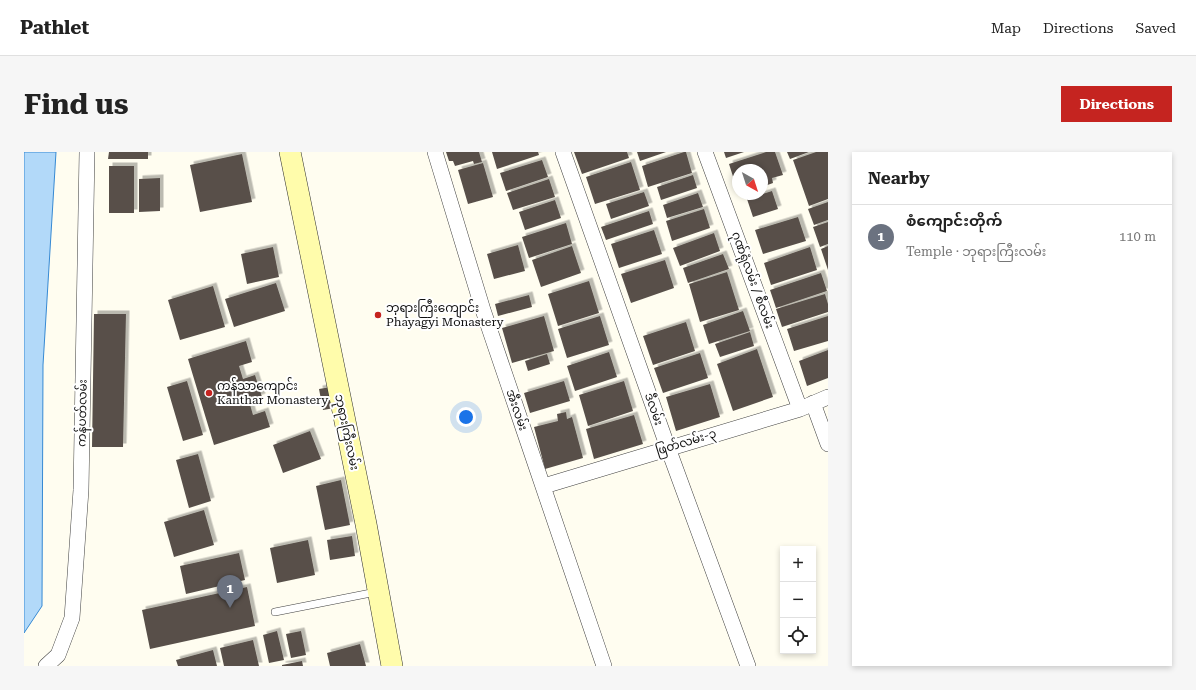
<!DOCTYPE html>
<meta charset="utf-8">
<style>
:root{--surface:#fff;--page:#f6f6f6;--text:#222;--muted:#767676;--line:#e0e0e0;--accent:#c52420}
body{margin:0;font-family:"Roboto Serif","Noto Sans Myanmar",serif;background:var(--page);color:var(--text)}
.controls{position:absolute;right:12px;bottom:12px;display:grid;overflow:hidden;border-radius:0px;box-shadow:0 2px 6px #0003}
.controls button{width:36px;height:36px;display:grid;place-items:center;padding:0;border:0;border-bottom:1px solid var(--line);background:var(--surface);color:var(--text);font:20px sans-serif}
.compass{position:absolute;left:708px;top:12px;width:36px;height:36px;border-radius:50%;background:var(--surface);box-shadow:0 2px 6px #0003;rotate:141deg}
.you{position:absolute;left:442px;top:265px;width:14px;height:14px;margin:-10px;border:3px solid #fff;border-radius:50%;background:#1a73e8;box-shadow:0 0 0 6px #1a73e833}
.badge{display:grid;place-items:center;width:26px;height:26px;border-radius:50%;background:var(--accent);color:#fff;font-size:13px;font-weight:700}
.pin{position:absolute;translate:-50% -33px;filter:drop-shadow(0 1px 2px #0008)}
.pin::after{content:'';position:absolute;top:21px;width:14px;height:12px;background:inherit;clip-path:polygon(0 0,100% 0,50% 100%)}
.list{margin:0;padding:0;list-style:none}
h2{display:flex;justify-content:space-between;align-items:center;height:52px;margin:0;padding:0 16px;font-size:17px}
h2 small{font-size:13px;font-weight:400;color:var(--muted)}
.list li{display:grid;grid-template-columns:26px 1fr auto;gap:12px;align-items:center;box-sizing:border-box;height:64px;padding:0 16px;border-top:1px solid var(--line)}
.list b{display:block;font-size:15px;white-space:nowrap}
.list p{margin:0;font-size:13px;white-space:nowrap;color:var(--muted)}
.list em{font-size:13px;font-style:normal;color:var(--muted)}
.icon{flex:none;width:22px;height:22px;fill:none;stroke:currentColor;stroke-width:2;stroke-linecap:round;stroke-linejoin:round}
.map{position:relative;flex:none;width:804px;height:514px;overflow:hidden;border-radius:0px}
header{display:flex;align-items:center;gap:24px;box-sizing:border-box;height:56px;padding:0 20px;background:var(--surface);border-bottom:1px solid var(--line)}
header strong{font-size:19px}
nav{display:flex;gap:22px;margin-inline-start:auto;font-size:14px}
.intro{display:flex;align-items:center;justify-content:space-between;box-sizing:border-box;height:96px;padding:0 24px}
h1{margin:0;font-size:28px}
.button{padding:10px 18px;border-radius:0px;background:var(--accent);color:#fff;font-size:14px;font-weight:700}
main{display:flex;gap:24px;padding:0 24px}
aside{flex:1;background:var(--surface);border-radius:0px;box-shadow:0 2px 6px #0003}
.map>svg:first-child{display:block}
.water{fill:#b2d9f9;stroke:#3689d3}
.building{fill:#58504a;filter:url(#shadow)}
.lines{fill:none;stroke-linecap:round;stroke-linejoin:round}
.service-casing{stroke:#414141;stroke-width:8}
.minor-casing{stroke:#414141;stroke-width:16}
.secondary-casing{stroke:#303030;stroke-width:22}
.service{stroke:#fff;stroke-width:7}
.minor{stroke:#fff;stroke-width:15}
.secondary{stroke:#fffcab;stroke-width:21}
.poi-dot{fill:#c52420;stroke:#fff;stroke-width:1.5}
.labels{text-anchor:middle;stroke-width:4;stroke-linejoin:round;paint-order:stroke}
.street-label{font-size:12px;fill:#0e0e0e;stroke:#fff}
.poi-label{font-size:12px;fill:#0e0e0e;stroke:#fff;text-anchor:start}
</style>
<header>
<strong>Pathlet</strong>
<nav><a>Map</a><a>Directions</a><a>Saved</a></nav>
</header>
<div class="intro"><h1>Find us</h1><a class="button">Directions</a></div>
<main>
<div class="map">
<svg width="804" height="514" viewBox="0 0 804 514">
<defs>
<filter id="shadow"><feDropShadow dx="3.5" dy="-3.5" stdDeviation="0" flood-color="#0004"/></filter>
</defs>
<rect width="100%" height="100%" fill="#fffdf0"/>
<path class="water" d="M 0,0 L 32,0 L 19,213 L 18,454 L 0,481 Z"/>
<path class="building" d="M 85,0 L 124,0 L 124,7 L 84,7 Z
M 422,0 L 455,0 L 458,10 L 450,12 L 449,9 L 431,14 L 429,9 L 425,9 Z
M 468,0 L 514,0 L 515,3 L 473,17 Z
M 550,0 L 603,0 L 605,6 L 558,22 Z
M 613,0 L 642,0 L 616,9 Z
M 660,0 L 662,0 L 668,21 L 624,35 L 618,14 Z
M 700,0 L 720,0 L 702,6 Z
M 742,0 L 751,0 L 759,23 L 748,26 L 749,31 L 738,35 L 738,18 L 714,18 L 714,40 L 705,12 Z
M 763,0 L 785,0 L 766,7 Z
M 792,0 L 804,0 L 804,47 L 785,54 L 769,8 Z
M 218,2 L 228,50 L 176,60 L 166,13 Z
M 518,8 L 524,25 L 482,39 L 476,21 Z
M 607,10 L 616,38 L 571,52 L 562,25 Z
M 459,11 L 469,45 L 444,52 L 434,18 Z
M 85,14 L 110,14 L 110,61 L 85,61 Z
M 669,23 L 673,36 L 637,48 L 633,35 Z
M 136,26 L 136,59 L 115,60 L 115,27 Z
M 525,27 L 531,45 L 489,58 L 483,41 Z
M 748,39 L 754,57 L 729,65 L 723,47 Z
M 620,40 L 625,54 L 587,67 L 582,52 Z
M 674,41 L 679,55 L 643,66 L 639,53 Z
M 531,48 L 537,66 L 501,78 L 495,60 Z
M 804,50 L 804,68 L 790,73 L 784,57 Z
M 680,57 L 686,76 L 648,89 L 642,69 Z
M 625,59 L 629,72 L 582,88 L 577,75 Z
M 774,65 L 782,89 L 739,102 L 731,78 Z
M 804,70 L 804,92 L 796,95 L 789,75 Z
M 542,71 L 548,92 L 505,106 L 498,85 Z
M 630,78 L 638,102 L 595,116 L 587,92 Z
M 690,81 L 696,99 L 656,114 L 649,96 Z
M 494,93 L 501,119 L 470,127 L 463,102 Z
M 548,94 L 557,121 L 517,135 L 508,108 Z
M 804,94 L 804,118 L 797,97 Z
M 249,95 L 255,125 L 223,132 L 217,102 Z
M 786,95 L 793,118 L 747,133 L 740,111 Z
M 699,102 L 705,117 L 664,131 L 659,116 Z
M 641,108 L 650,136 L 607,151 L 597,122 Z
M 703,120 L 715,158 L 676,170 L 665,132 Z
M 797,121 L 803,139 L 752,156 L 746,138 Z
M 565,129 L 575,161 L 534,174 L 524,142 Z
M 252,131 L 261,159 L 210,175 L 201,147 Z
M 189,134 L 201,175 L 156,188 L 144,148 Z
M 801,142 L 804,152 L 804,160 L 758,175 L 752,157 Z
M 505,143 L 508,155 L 474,164 L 471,152 Z
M 719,159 L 726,179 L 685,192 L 679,173 Z
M 70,162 L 102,162 L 99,295 L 68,295 Z
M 520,164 L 530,199 L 488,211 L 478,176 Z
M 576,164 L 585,193 L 543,206 L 534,177 Z
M 804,164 L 804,189 L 770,199 L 763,177 Z
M 662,170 L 671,199 L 629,213 L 619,184 Z
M 726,180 L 730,194 L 696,205 L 691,192 Z
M 222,189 L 228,210 L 215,214 L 219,227 L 231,223 L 238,245 L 225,249 L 229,263 L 241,259 L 246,275 L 190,293 L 164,207 Z
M 733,197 L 749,245 L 709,259 L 693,212 Z
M 804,198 L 804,226 L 783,234 L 775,209 Z
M 585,200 L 593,225 L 551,239 L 543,214 Z
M 676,201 L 684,226 L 639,241 L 630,216 Z
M 523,202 L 526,212 L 504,219 L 501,209 Z
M 163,229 L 179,283 L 159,289 L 143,235 Z
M 540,229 L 546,249 L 506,261 L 500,241 Z
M 600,229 L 609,259 L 564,274 L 555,243 Z
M 686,232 L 696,265 L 652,279 L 642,245 Z
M 313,234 L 316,255 L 299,258 L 295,237 Z
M 542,260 L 543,267 L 548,265 L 559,306 L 521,317 L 510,275 L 534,269 L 533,262 Z
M 610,263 L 619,292 L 570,307 L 562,277 Z
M 286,279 L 297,307 L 259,321 L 249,293 Z
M 174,302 L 187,349 L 165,356 L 152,308 Z
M 317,328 L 326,373 L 301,378 L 292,334 Z
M 180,358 L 190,393 L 150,405 L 140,370 Z
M 328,384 L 331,404 L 306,408 L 303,388 Z
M 284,388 L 291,423 L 253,431 L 246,396 Z
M 215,401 L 221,428 L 162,442 L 156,414 Z
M 223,435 L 231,474 L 126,497 L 118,458 Z
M 253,479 L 260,508 L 245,511 L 239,483 Z
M 277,479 L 282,503 L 267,506 L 262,482 Z
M 229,488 L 235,514 L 200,514 L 196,496 Z
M 336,492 L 342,514 L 306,514 L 303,501 Z
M 189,498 L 193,514 L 154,514 L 152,508 Z
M 278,509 L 279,514 L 258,514 L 258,513 Z"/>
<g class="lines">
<g class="service-casing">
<path id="service" d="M 251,460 L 352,440"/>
</g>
<g class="minor-casing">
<path id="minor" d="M 411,0 L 459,158 L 580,514
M 539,0 L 644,296 L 724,514
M 681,0 L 776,257
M 789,251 L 804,292
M 520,334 L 776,257 L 804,245
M 22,514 L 34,503 L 48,466 L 57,338 L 63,0"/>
</g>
<g class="secondary-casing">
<path id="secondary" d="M 266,0 L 342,372 L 368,514"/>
</g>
<use href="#service" class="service"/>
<use href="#minor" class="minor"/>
<use href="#secondary" class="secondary"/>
</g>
<g class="poi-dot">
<circle cx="354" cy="163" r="4"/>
<circle cx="185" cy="241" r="4"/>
</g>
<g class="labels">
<g class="street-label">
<text transform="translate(729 128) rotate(70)" y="4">ဂုဏ်ရုံလမ်း / စီလမ်း</text>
<text transform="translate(630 257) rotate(71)" y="4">ဒီလမ်း</text>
<text transform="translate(493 258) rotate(71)" y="4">အီးလမ်း</text>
<text transform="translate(58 261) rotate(-89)" y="4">ကန်ပတ်လမ်း</text>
<text transform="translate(323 280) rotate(78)" y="4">ဘုရားကြီးလမ်း</text>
<text transform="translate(662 290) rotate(-17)" y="4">ဖြတ်လမ်း-၃</text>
</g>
<g class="poi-label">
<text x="362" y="160">ဘုရားကြီးကျောင်း<tspan x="362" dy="14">Phayagyi Monastery</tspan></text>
<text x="193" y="238">ကန်သာကျောင်း<tspan x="193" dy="14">Kanthar Monastery</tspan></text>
</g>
</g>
</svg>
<div class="controls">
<button>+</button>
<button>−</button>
<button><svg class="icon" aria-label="locate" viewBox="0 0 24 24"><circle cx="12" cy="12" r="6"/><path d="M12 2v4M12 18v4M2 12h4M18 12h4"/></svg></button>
</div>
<svg class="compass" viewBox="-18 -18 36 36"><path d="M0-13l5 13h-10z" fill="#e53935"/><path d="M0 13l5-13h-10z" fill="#767676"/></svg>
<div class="you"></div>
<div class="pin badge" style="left:206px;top:456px;background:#6b7280">1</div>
</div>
<aside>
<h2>Nearby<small></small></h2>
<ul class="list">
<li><span class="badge" style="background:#6b7280">1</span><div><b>စံကျောင်းတိုက်</b><p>Temple · ဘုရားကြီးလမ်း</p></div><em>110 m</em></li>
</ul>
</aside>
</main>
